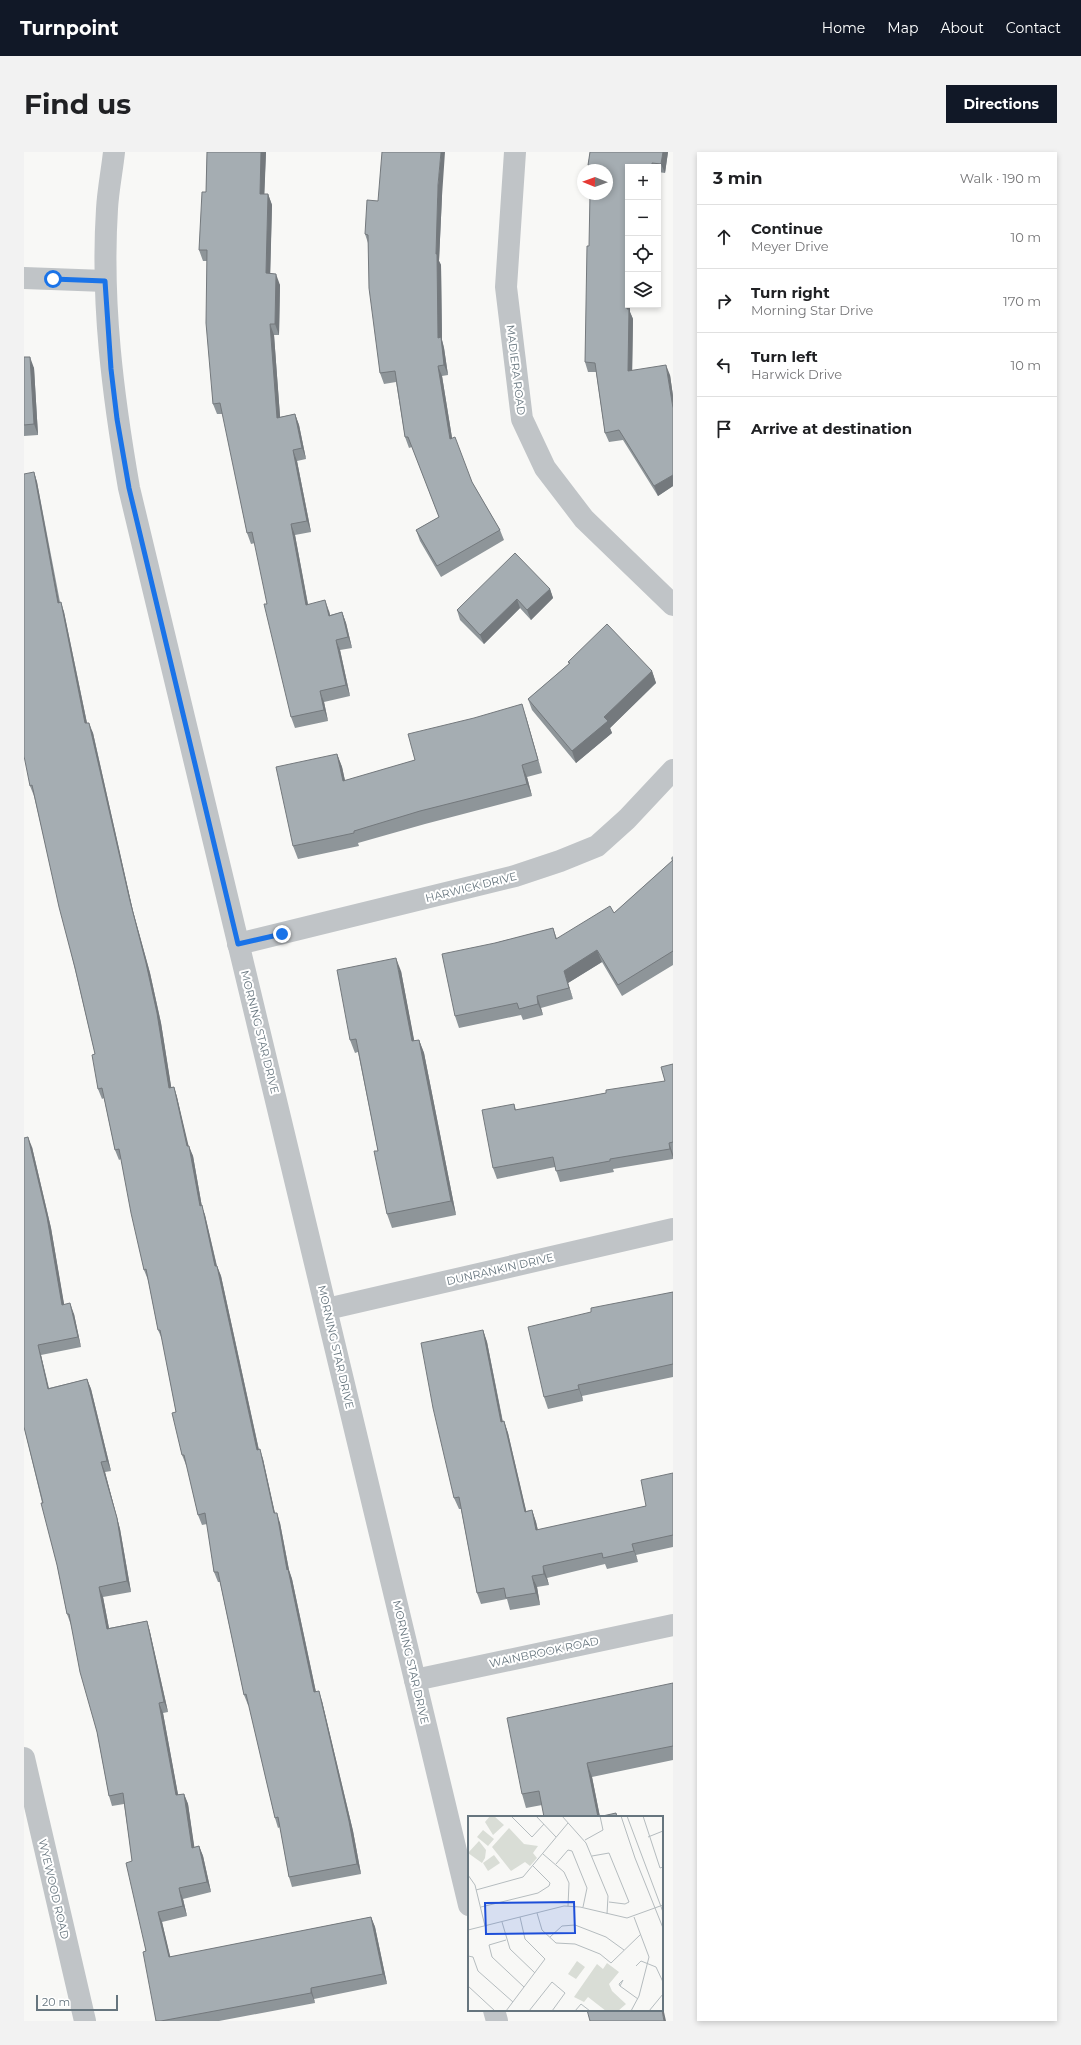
<!DOCTYPE html>
<meta charset="utf-8">
<style>
:root{--surface:#fff;--page:#f2f2f2;--text:#202124;--muted:#757577;--line:#e0e0e0;--accent:#111827}
body{margin:0;font-family:Montserrat,sans-serif;background:var(--page);color:var(--text)}
.controls{position:absolute;right:12px;top:12px;display:grid;overflow:hidden;border-radius:0px;box-shadow:0 2px 6px #0003}
.controls button{width:36px;height:36px;display:grid;place-items:center;padding:0;border:0;border-bottom:1px solid var(--line);background:var(--surface);color:var(--text);font:20px sans-serif}
.compass{position:absolute;left:553px;top:12px;width:36px;height:36px;border-radius:50%;background:var(--surface);box-shadow:0 2px 6px #0003;rotate:271deg}
.scale{position:absolute;left:12px;bottom:10px;width:82px;box-sizing:border-box;padding-left:4px;border:2px solid #66757e;border-top:0;font-size:11px;line-height:14px;white-space:nowrap;color:#66757e;-webkit-text-stroke:3px #fff;paint-order:stroke}
.stop{position:absolute;width:12px;height:12px;margin:-9px;border:3px solid #1a73e8;border-radius:50%;background:#fff}
.stop.end{background:#1a73e8;border-color:#fff;box-shadow:0 1px 4px #0008}
.list{margin:0;padding:0;list-style:none}
h2{display:flex;justify-content:space-between;align-items:center;height:52px;margin:0;padding:0 16px;font-size:17px}
h2 small{font-size:13px;font-weight:400;color:var(--muted)}
.list li{display:grid;grid-template-columns:26px 1fr auto;gap:12px;align-items:center;box-sizing:border-box;height:64px;padding:0 16px;border-top:1px solid var(--line)}
.list b{display:block;font-size:15px;white-space:nowrap}
.list p{margin:0;font-size:13px;white-space:nowrap;color:var(--muted)}
.list em{font-size:13px;font-style:normal;color:var(--muted)}
.icon{flex:none;width:22px;height:22px;fill:none;stroke:currentColor;stroke-width:2;stroke-linecap:round;stroke-linejoin:round}
.map{position:relative;flex:none;width:649px;height:1869px;overflow:hidden;border-radius:0px}
header{display:flex;align-items:center;gap:24px;box-sizing:border-box;height:56px;padding:0 20px;background:var(--accent);color:#fff}
header strong{font-size:19px}
nav{display:flex;gap:22px;margin-inline-start:auto;font-size:14px}
.intro{display:flex;align-items:center;justify-content:space-between;box-sizing:border-box;height:96px;padding:0 24px}
h1{margin:0;font-size:28px}
.button{padding:10px 18px;border-radius:0px;background:var(--accent);color:#fff;font-size:14px;font-weight:700}
main{display:flex;gap:24px;padding:0 24px}
aside{flex:1;background:var(--surface);border-radius:0px;box-shadow:0 2px 6px #0003}
.map>svg:first-child{display:block}
.lines{fill:none;stroke-linecap:round;stroke-linejoin:round}
.minor{stroke:#c0c4c7;stroke-width:22}
.tertiary{stroke:#c0c4c7;stroke-width:22}
.wall{fill:#8e9599}
.shaded-wall{fill:#74797d}
.building{fill:#a5adb2;stroke:#74797d}
.route{stroke:#1a73e8;stroke-width:5}
.labels{text-anchor:middle;stroke-width:4;stroke-linejoin:round;paint-order:stroke}
.street-label{font-size:11px;fill:#66757e;stroke:#fff}
.inset-road{fill:none;stroke:#b5bcbf;stroke-width:1}
.view{fill:#1d4ed8;fill-opacity:0.15;stroke:#1d4ed8;stroke-width:2}
.inset-edge{fill:none;stroke:#66757e;stroke-width:2}
</style>
<header>
<strong>Turnpoint</strong>
<nav><a>Home</a><a>Map</a><a>About</a><a>Contact</a></nav>
</header>
<div class="intro"><h1>Find us</h1><a class="button">Directions</a></div>
<main>
<div class="map">
<svg width="649" height="1869" viewBox="0 0 649 1869">
<rect width="100%" height="100%" fill="#f8f8f6"/>
<g class="lines">
<path class="minor" d="M 491,0 L 482,135 L 498,267 L 521,316 L 560,367 L 649,453
M 0,126 L 81,129
M 214,792 L 491,724 L 536,709 L 573,694 L 603,667 L 649,618
M 303,1157 L 649,1077
M 391,1528 L 649,1473
M 0,1606 L 61,1869"/>
<path class="tertiary" d="M 90,0 C 88,19 84,38 83,57 C 77,151 89,244 105,336 L 445,1753
M 470,1858 L 473,1869"/>
</g>
<path class="wall" d="M 183,0 L 242,0 L 240,42 L 244,42 L 248,53 L 246,121 L 256,133 L 255,183 L 250,183 L 256,265 L 271,262 L 275,273 L 282,307 L 273,309 L 287,380 L 271,383 L 284,452 L 305,459 L 306,463 L 318,460 L 322,471 L 328,496 L 316,498 L 326,544 L 300,550 L 304,569 L 271,576 L 267,565 L 231,391 L 227,392 L 223,381 L 199,262 L 193,262 L 189,252 L 183,109 L 179,109 L 175,98 L 182,40 Z
M 566,0 L 644,0 L 641,21 L 634,20 L 634,15 L 604,15 L 604,153 L 606,153 L 606,160 L 609,167 L 608,219 L 646,223 L 649,244 L 649,334 L 634,344 L 599,288 L 585,290 L 581,281 L 572,220 L 564,220 L 561,210 L 565,94 L 583,18 L 566,18 L 564,13 Z
M 418,44 L 415,109 L 417,113 L 418,188 L 420,196 L 424,223 L 418,224 L 428,286 L 448,330 L 476,378 L 480,388 L 417,425 L 396,389 L 392,378 L 415,365 L 388,295 L 385,296 L 381,285 L 372,230 L 360,232 L 356,221 L 344,91 L 341,82 Z
M 0,205 L 10,216 L 14,283 L 0,284 Z
M 10,320 L 13,330 L 36,450 L 40,460 L 63,571 L 69,581 L 109,759 L 126,821 L 137,871 L 147,935 L 150,935 L 153,945 L 164,994 L 169,1004 L 178,1055 L 181,1063 L 193,1114 L 197,1124 L 235,1298 L 239,1307 L 251,1361 L 256,1371 L 265,1418 L 268,1427 L 292,1540 L 298,1549 L 329,1679 L 337,1722 L 268,1735 L 265,1725 L 256,1675 L 254,1676 L 251,1666 L 225,1553 L 224,1553 L 220,1543 L 196,1430 L 194,1430 L 190,1420 L 183,1372 L 178,1373 L 174,1363 L 163,1313 L 162,1313 L 158,1303 L 152,1260 L 138,1187 L 134,1178 L 124,1127 L 124,1128 L 120,1118 L 97,1007 L 95,1008 L 91,998 L 80,946 L 78,947 L 74,937 L 71,902 L 10,644 L 6,634 Z
M 526,437 L 529,446 L 507,468 L 496,456 L 460,492 L 436,468 L 433,458 Z
M 544,510 L 628,519 L 632,531 L 586,576 L 588,581 L 552,611 L 508,558 L 504,547 L 545,512 Z
M 502,565 L 518,621 L 503,625 L 508,644 L 401,672 L 334,691 L 335,694 L 274,707 L 269,694 L 313,602 L 318,615 L 321,629 L 391,608 Z
M 649,704 L 649,813 L 598,844 L 578,810 L 544,831 L 549,847 L 517,856 L 519,863 L 499,868 L 497,863 L 435,876 L 431,864 L 471,791 L 529,776 L 533,787 L 590,761 L 648,709 L 647,706 Z
M 377,819 L 390,889 L 395,888 L 400,901 L 432,1063 L 368,1076 L 363,1062 L 354,999 L 334,900 L 331,901 L 326,888 Z
M 649,912 L 649,1007 L 589,1017 L 590,1020 L 536,1030 L 531,1015 L 473,1027 L 469,1016 L 490,952 L 492,958 L 582,941 L 641,929 Z
M 8,995 L 27,1076 L 40,1153 L 50,1162 L 57,1195 L 17,1203 L 25,1236 L 63,1227 L 67,1237 L 87,1319 L 81,1320 L 96,1377 L 107,1440 L 79,1445 L 85,1476 L 123,1469 L 126,1480 L 144,1560 L 139,1561 L 154,1643 L 160,1642 L 164,1652 L 170,1695 L 175,1694 L 179,1704 L 187,1740 L 159,1747 L 163,1764 L 138,1770 L 146,1805 L 347,1765 L 351,1775 L 363,1832 L 290,1847 L 291,1851 L 195,1869 L 132,1869 L 100,1652 L 88,1654 L 85,1644 L 73,1580 L 47,1473 L 43,1462 L 33,1413 L 0,1275 Z
M 649,1140 L 649,1225 L 558,1244 L 559,1249 L 524,1257 L 520,1245 L 567,1160 Z
M 459,1178 L 463,1190 L 479,1270 L 480,1269 L 484,1281 L 502,1359 L 508,1358 L 512,1370 L 514,1378 L 622,1354 L 649,1321 L 649,1395 L 612,1403 L 614,1410 L 583,1417 L 581,1412 L 523,1426 L 525,1433 L 513,1435 L 516,1453 L 486,1458 L 483,1447 L 457,1452 L 453,1441 L 437,1357 L 435,1357 L 430,1346 Z
M 649,1531 L 649,1608 L 568,1625 L 576,1665 L 592,1661 L 593,1665 L 520,1665 L 518,1653 L 502,1656 L 498,1642 Z"/>
<path class="shaded-wall" d="M 237,0 L 242,0 L 240,53 L 236,42 Z
M 417,0 L 421,0 L 418,44 L 415,109 L 417,113 L 418,188 L 420,196 L 424,223 L 420,213 L 414,186 L 412,102 L 414,33 Z
M 639,0 L 644,0 L 641,21 L 637,12 Z
M 244,42 L 248,53 L 246,132 L 242,121 Z
M 604,82 L 604,153 L 606,153 L 606,160 L 609,167 L 608,229 L 604,219 L 603,157 Z
M 252,122 L 256,133 L 255,183 L 251,172 Z
M 246,172 L 250,183 L 257,277 L 253,266 Z
M 6,205 L 10,216 L 14,283 L 10,272 Z
M 642,213 L 646,223 L 649,244 L 649,256 Z
M 414,214 L 418,224 L 430,298 L 426,287 Z
M 271,262 L 275,273 L 282,307 L 278,296 Z
M 269,298 L 273,309 L 287,380 L 283,369 Z
M 10,320 L 13,330 L 37,461 L 34,451 Z
M 649,323 L 649,334 L 634,344 L 630,334 Z
M 267,372 L 271,383 L 286,464 L 282,453 Z
M 526,437 L 529,446 L 507,468 L 503,458 Z
M 493,447 L 496,456 L 460,492 L 456,483 Z
M 301,448 L 305,459 L 309,475 L 305,464 Z
M 37,450 L 40,460 L 65,581 L 61,571 Z
M 318,460 L 322,471 L 328,496 L 324,485 Z
M 312,488 L 316,498 L 326,544 L 322,533 Z
M 628,519 L 632,531 L 586,576 L 588,581 L 552,611 L 548,599 L 580,565 Z
M 296,539 L 300,550 L 304,569 L 300,558 Z
M 498,552 L 502,565 L 518,621 L 514,608 Z
M 65,571 L 69,581 L 109,759 L 126,821 L 137,871 L 149,946 L 145,936 L 106,749 Z
M 313,602 L 318,615 L 324,642 L 319,629 Z
M 498,613 L 503,625 L 508,644 L 503,632 Z
M 573,798 L 578,810 L 544,831 L 549,847 L 545,836 L 540,819 Z
M 372,806 L 377,819 L 393,903 L 388,889 Z
M 513,844 L 517,856 L 519,863 L 514,852 Z
M 395,888 L 400,901 L 432,1063 L 427,1049 Z
M 150,935 L 153,945 L 167,1004 L 163,994 Z
M 4,985 L 8,995 L 27,1076 L 42,1163 L 38,1153 Z
M 645,991 L 649,1002 L 649,1006 L 646,997 Z
M 165,994 L 169,1004 L 178,1055 L 181,1063 L 195,1124 L 191,1114 L 176,1054 Z
M 193,1114 L 197,1124 L 237,1308 L 233,1298 Z
M 46,1151 L 50,1162 L 57,1195 L 54,1185 Z
M 459,1178 L 463,1190 L 481,1282 L 477,1270 Z
M 14,1193 L 17,1203 L 27,1247 L 24,1237 Z
M 63,1227 L 67,1237 L 87,1319 L 83,1309 Z
M 554,1233 L 558,1244 L 559,1249 L 555,1237 Z
M 480,1269 L 484,1281 L 505,1371 L 501,1360 Z
M 236,1297 L 239,1307 L 253,1371 L 250,1361 Z
M 77,1310 L 81,1320 L 96,1377 L 107,1440 L 103,1429 Z
M 508,1358 L 512,1370 L 516,1389 L 512,1378 Z
M 253,1361 L 256,1371 L 265,1418 L 268,1427 L 294,1550 L 290,1540 L 263,1418 Z
M 608,1392 L 612,1403 L 614,1410 L 610,1399 Z
M 519,1414 L 523,1426 L 525,1433 L 520,1422 Z
M 508,1424 L 513,1435 L 516,1453 L 512,1441 Z
M 75,1435 L 79,1445 L 87,1487 L 83,1477 Z
M 123,1469 L 126,1480 L 144,1560 L 140,1550 Z
M 295,1539 L 298,1549 L 329,1679 L 337,1722 L 333,1712 Z
M 135,1551 L 139,1561 L 156,1653 L 152,1643 Z
M 563,1611 L 568,1625 L 576,1665 L 574,1665 Z
M 160,1642 L 164,1652 L 172,1706 L 168,1696 Z
M 175,1694 L 179,1704 L 187,1740 L 183,1730 Z
M 155,1736 L 159,1747 L 163,1764 L 159,1754 Z
M 134,1760 L 138,1770 L 149,1816 L 145,1805 Z
M 347,1765 L 351,1775 L 363,1832 L 359,1822 Z
M 287,1836 L 290,1847 L 291,1851 L 287,1841 Z
M 638,1851 L 642,1869 L 640,1869 L 638,1858 Z"/>
<path class="building" d="M 183,0 L 237,0 L 236,42 L 244,42 L 242,121 L 252,122 L 251,172 L 246,172 L 253,266 L 271,262 L 278,296 L 269,298 L 283,369 L 267,372 L 282,453 L 301,448 L 305,464 L 318,460 L 324,485 L 312,488 L 322,533 L 296,539 L 300,558 L 267,565 L 240,452 L 243,452 L 228,380 L 223,381 L 196,251 L 189,252 L 182,171 L 183,98 L 175,98 L 178,40 L 182,40 Z
M 358,0 L 417,0 L 414,33 L 412,102 L 413,102 L 414,186 L 417,185 L 420,213 L 414,214 L 426,287 L 431,285 L 448,330 L 476,378 L 413,414 L 392,378 L 415,365 L 384,285 L 381,285 L 371,219 L 356,221 L 345,136 L 344,83 L 341,82 L 343,48 L 354,49 Z
M 566,0 L 639,0 L 637,12 L 628,11 L 628,15 L 604,15 L 604,82 L 603,157 L 605,157 L 604,219 L 642,213 L 649,256 L 649,323 L 630,334 L 595,278 L 581,281 L 571,211 L 561,210 L 563,94 L 565,94 L 566,42 L 583,42 L 583,18 L 566,18 L 566,14 L 564,13 Z
M 0,205 L 6,205 L 10,272 L 0,273 Z
M 10,320 L 34,451 L 37,450 L 61,571 L 65,571 L 106,749 L 122,811 L 133,861 L 145,936 L 150,935 L 163,994 L 165,994 L 176,1054 L 178,1053 L 191,1114 L 193,1114 L 233,1298 L 236,1297 L 250,1361 L 253,1361 L 263,1418 L 264,1417 L 290,1540 L 295,1539 L 325,1669 L 333,1712 L 265,1725 L 254,1665 L 251,1666 L 222,1542 L 220,1543 L 194,1420 L 190,1420 L 181,1361 L 174,1363 L 160,1303 L 158,1303 L 148,1261 L 152,1260 L 136,1178 L 134,1178 L 122,1117 L 120,1118 L 107,1061 L 95,997 L 91,998 L 78,936 L 74,937 L 68,903 L 71,902 L 51,816 L 35,755 L 8,633 L 6,634 L 0,604 L 0,322 Z
M 491,401 L 526,437 L 503,458 L 493,447 L 456,483 L 433,458 Z
M 583,472 L 628,519 L 580,565 L 584,569 L 548,599 L 504,547 L 546,511 L 544,510 Z
M 498,552 L 514,608 L 498,613 L 503,632 L 396,659 L 330,679 L 330,681 L 269,694 L 252,615 L 313,602 L 319,629 L 391,608 L 384,582 L 450,566 Z
M 649,708 L 649,800 L 649,799 L 594,833 L 573,798 L 540,819 L 545,836 L 513,844 L 514,852 L 495,857 L 493,851 L 431,864 L 418,802 L 471,791 L 529,776 L 532,787 L 586,754 L 590,761 Z
M 372,806 L 388,889 L 395,888 L 427,1049 L 363,1062 L 350,999 L 354,999 L 332,887 L 326,888 L 313,818 Z
M 649,912 L 649,990 L 645,991 L 646,997 L 586,1007 L 586,1009 L 532,1019 L 529,1005 L 469,1016 L 458,958 L 490,952 L 491,958 L 582,941 L 582,938 L 641,929 L 637,915 Z
M 4,985 L 23,1065 L 38,1153 L 46,1151 L 54,1185 L 14,1193 L 24,1237 L 63,1227 L 83,1309 L 77,1310 L 93,1366 L 103,1429 L 75,1435 L 83,1477 L 123,1469 L 140,1550 L 135,1551 L 152,1643 L 160,1642 L 168,1696 L 175,1694 L 183,1730 L 155,1736 L 159,1754 L 134,1760 L 145,1805 L 347,1765 L 359,1822 L 287,1836 L 287,1841 L 137,1869 L 132,1869 L 119,1800 L 122,1799 L 102,1711 L 108,1709 L 99,1641 L 85,1644 L 73,1580 L 56,1520 L 45,1462 L 43,1462 L 33,1413 L 17,1351 L 19,1351 L 0,1275 L 0,986 Z
M 649,1140 L 649,1212 L 554,1233 L 555,1237 L 520,1245 L 504,1175 L 567,1160 L 567,1156 Z
M 459,1178 L 477,1270 L 480,1269 L 501,1360 L 508,1358 L 512,1378 L 622,1354 L 617,1328 L 649,1321 L 649,1383 L 608,1392 L 610,1399 L 579,1406 L 578,1401 L 519,1414 L 520,1422 L 508,1424 L 512,1441 L 482,1446 L 480,1436 L 453,1441 L 435,1345 L 430,1346 L 409,1256 L 397,1191 Z
M 649,1531 L 649,1594 L 563,1611 L 574,1665 L 520,1665 L 515,1639 L 498,1642 L 483,1566 Z
M 592,1661 L 593,1665 L 574,1665 Z
M 563,1858 L 638,1858 L 640,1869 L 566,1869 Z"/>
<g class="lines">
<path class="route" d="M 29,127 L 81,129 L 87,217 L 93,267 L 105,336 L 214,792 L 258,782"/>
</g>
<g class="labels">
<g class="street-label">
<text transform="translate(492 218) rotate(83)" y="4">MADIERA ROAD</text>
<text transform="translate(447 735) rotate(-14)" y="4">HARWICK DRIVE</text>
<text transform="translate(236 880) rotate(76)" y="4">MORNING STAR DRIVE</text>
<text transform="translate(476 1117) rotate(-13)" y="4">DUNRANKIN DRIVE</text>
<text transform="translate(312 1195) rotate(77)" y="4">MORNING STAR DRIVE</text>
<text transform="translate(520 1500) rotate(-12)" y="4">WAINBROOK ROAD</text>
<text transform="translate(387 1510) rotate(77)" y="4">MORNING STAR DRIVE</text>
<text transform="translate(30 1737) rotate(77)" y="4">WYEWOOD ROAD</text>
</g>
</g>
<g transform="translate(444 1664)">
<rect width="195" height="195" fill="#f8f8f6"/>
<path d="M 22,0 L 26,0 L 36,9 L 25,19 L 17,6 ZM 41,12 L 56,28 L 70,30 L 65,37 L 69,42 L 62,50 L 57,46 L 43,55 L 24,31 ZM 15,14 L 26,23 L 20,30 L 9,21 ZM 11,25 L 18,34 L 17,42 L 14,47 L 0,37 ZM 26,39 L 32,47 L 20,55 L 15,47 ZM 109,145 L 117,151 L 108,163 L 100,158 ZM 139,147 L 151,156 L 141,168 L 144,175 L 158,188 L 150,195 L 138,195 L 120,181 L 116,186 L 106,181 L 129,148 L 135,153 Z" fill="#d9ddd6"/>
<path class="inset-road" d="M 43,0 L 64,21 L 76,8M 68,0 L 88,21M 94,0 L 118,27 L 140,80 L 139,98M 153,0 L 167,42 L 195,112M 159,0 L 195,96M 175,0 L 192,52 L 195,51M 180,21 L 195,15M 117,24 L 135,14 L 132,0M 75,38 L 96,56 L 101,67 L 100,90M 124,40 L 141,37 L 161,86 L 157,88 L 141,86M 88,48 L 100,34 L 104,35 L 119,72 L 115,91M 0,59 L 7,69 L 17,110M 8,74 L 55,61 L 100,7M 13,91 L 70,77 L 81,70 L 82,67 L 65,50M 69,97 L 74,114 L 88,127 L 107,128 L 132,138 L 143,147 L 173,118M 34,106 L 42,133 L 67,157M 0,114 L 96,90 L 112,91 L 159,102 L 195,89M 82,121 L 94,110 L 107,109 L 138,121 L 156,134M 38,124 L 21,129 L 24,141 L 56,171M 0,140 L 5,141 L 10,155 L 45,186M 168,150 L 173,145 L 188,151 L 195,166M 0,170 L 27,195M 152,170 L 151,168 L 155,164 L 152,170 L 170,183M 38,195 L 77,143 L 57,123 L 52,101M 61,195 L 84,166 L 97,177 L 84,195M 107,195 L 113,188 L 122,195M 163,195 L 171,180 L 181,141 L 166,101M 181,195 L 195,178"/>
<path class="view" d="M 106,86 L 107,117 L 18,118 L 17,87 Z"/>
<rect width="195" height="195" class="inset-edge"/>
</g>
</svg>
<div class="controls">
<button>+</button>
<button>−</button>
<button><svg class="icon" aria-label="locate" viewBox="0 0 24 24"><circle cx="12" cy="12" r="6"/><path d="M12 2v4M12 18v4M2 12h4M18 12h4"/></svg></button>
<button><svg class="icon" aria-label="layers" viewBox="0 0 24 24"><path d="M12 4l9 5-9 5-9-5zM3 14l9 5 9-5"/></svg></button>
</div>
<svg class="compass" viewBox="-18 -18 36 36"><path d="M0-13l5 13h-10z" fill="#e53935"/><path d="M0 13l5-13h-10z" fill="#757577"/></svg>
<div class="scale">20 m</div>
<div class="stop" style="left:29px;top:127px"></div>
<div class="stop end" style="left:258px;top:782px"></div>
</div>
<aside>
<h2>3 min<small>Walk · 190 m</small></h2>
<ul class="list">
<li><svg class="icon" aria-label="ahead" viewBox="0 0 24 24"><path d="M12 20V5M6 11l6-6 6 6"/></svg><div><b>Continue</b><p>Meyer Drive</p></div><em>10 m</em></li>
<li><svg class="icon" aria-label="right" viewBox="0 0 24 24"><path d="M7 20v-9h11M14 6l5 5-5 5"/></svg><div><b>Turn right</b><p>Morning Star Drive</p></div><em>170 m</em></li>
<li><svg class="icon" aria-label="left" viewBox="0 0 24 24"><path d="M17 20v-9H6M10 6l-5 5 5 5"/></svg><div><b>Turn left</b><p>Harwick Drive</p></div><em>10 m</em></li>
<li><svg class="icon" aria-label="arrive" viewBox="0 0 24 24"><path d="M6 21V4h12l-3 4 3 4H6"/></svg><div><b>Arrive at destination</b></div></li>
</ul>
</aside>
</main>
